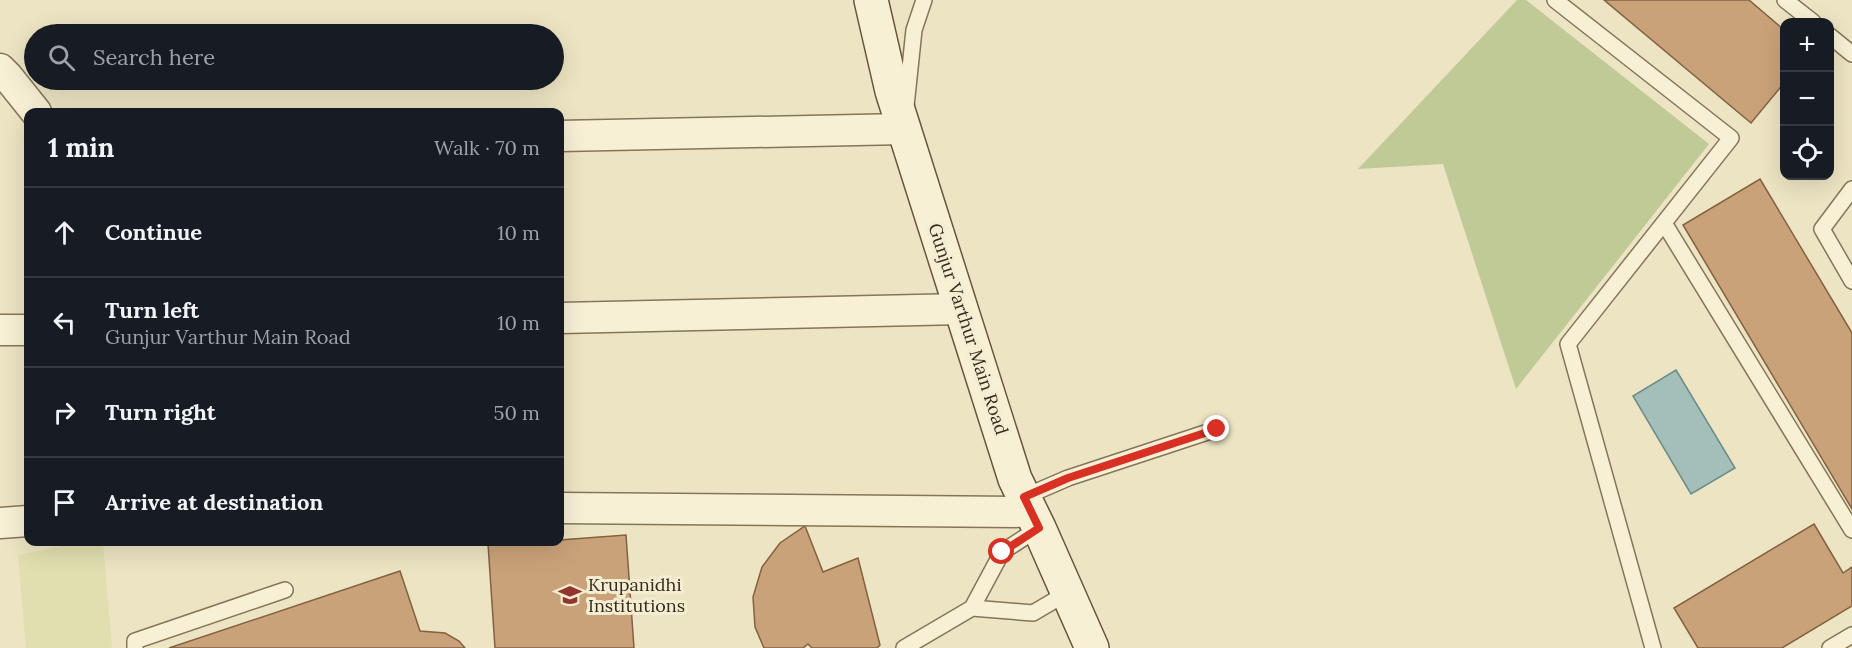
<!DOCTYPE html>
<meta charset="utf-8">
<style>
:root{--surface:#171b24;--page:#242831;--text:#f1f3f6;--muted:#9ea1a6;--line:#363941}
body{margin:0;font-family:Lora,serif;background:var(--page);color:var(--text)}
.controls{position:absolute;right:18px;top:18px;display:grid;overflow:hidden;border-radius:12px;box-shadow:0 6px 24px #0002}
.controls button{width:54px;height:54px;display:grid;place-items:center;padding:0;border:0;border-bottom:2px solid var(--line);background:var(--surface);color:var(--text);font:30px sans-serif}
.stop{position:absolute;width:18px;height:18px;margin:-14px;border:4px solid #d93025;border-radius:50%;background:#fff}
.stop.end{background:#d93025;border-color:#fff;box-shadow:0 2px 6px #0008}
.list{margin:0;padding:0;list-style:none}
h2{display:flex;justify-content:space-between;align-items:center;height:78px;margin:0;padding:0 24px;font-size:26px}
h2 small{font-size:20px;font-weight:400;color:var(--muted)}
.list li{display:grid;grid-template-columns:39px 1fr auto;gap:18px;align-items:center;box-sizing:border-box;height:90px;padding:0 24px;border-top:2px solid var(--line)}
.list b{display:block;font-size:22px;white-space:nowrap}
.list p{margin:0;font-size:20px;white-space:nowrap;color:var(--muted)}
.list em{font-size:20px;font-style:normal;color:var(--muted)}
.icon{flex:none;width:33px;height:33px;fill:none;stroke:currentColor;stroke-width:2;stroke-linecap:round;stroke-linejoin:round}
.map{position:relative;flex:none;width:1852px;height:648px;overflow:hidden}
.search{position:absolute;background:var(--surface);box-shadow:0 6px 24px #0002;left:24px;top:24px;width:540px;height:66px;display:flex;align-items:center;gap:15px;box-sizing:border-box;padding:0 21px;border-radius:33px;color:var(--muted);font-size:22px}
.panel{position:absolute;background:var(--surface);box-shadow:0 6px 24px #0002;left:24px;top:108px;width:540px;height:438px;border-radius:12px}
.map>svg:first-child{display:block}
.farmland{fill:#e1deaf}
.green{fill:#bfca96}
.water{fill:#a4bfb9;stroke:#6c8c87;stroke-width:1.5}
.building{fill:#c9a279;stroke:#836141;stroke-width:1.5}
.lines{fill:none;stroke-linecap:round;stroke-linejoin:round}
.service-casing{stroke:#85755a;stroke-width:18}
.minor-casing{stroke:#85755a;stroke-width:33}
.secondary-casing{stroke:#67563d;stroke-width:36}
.service{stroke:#f7f0d5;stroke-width:15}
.minor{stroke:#f7f0d5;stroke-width:30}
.secondary{stroke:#f7f0d5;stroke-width:33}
.route{stroke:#d93025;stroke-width:8}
.labels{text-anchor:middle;stroke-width:6;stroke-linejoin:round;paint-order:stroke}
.street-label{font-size:18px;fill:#352b1e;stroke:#f4edd1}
.poi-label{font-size:18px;fill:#352b1e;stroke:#f4edd1;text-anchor:start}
</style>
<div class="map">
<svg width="1852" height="648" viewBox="0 0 1852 648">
<rect width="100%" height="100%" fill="#ece4c2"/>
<path class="farmland" d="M 82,542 L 103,542 L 112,648 L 26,648 L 18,555 Z"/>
<path class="green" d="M 1517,0 L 1526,0 L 1709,144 L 1516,389 L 1443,164 L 1358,169 Z"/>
<path class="water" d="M 1676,370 L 1735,468 L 1691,494 L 1633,396 Z"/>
<path class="building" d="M 1604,0 L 1749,0 L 1784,30 L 1784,83 L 1751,123 Z
M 1760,179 L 1852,333 L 1852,509 L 1683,225 Z
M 1814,524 L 1843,573 L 1852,567 L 1852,606 L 1782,648 L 1698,648 L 1674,608 Z
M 805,526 L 823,572 L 858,558 L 880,645 L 877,648 L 812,648 L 808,644 L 803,648 L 764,648 L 755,627 L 753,597 L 762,567 L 780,543 Z
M 626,535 L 634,648 L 495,648 L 488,544 L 560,542 L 560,540 Z
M 400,571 L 420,631 L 445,633 L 459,641 L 465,648 L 169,648 Z"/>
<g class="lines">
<g class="service-casing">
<path id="service" d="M 1555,0 L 1731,138 L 1568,344 L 1653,648
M 1785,0 L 1813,22
M 1830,36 L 1852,54
M 906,106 L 914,30 L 924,0
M 1852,189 L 1822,229 L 1852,281
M 1664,223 L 1852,530
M 1024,497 L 1068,478 L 1217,429
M 972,608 L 1033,613 L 1067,593
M 135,648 L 135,641 L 285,590
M 904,648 L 972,608 L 1002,552 L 1039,528
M 1830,648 L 1852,635"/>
</g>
<g class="minor-casing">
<path id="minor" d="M 0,69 L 8,77 L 36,112
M 560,136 L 904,129
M 560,318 L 962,309
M 0,330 L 28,330
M 560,508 L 1031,512
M 0,523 L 28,521"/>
</g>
<g class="secondary-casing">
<path id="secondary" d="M 871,0 L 892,91 L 1015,479 L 1039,528 L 1092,648"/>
</g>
<use href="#service" class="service"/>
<use href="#minor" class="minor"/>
<use href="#secondary" class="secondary"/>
</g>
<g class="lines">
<path class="route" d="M 1002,552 L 1039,528 L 1024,497 L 1068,478 L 1217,429"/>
</g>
<defs>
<g id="university-bare" transform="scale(1.8)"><path d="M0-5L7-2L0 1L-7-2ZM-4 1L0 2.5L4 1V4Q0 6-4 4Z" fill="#92352c" stroke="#f4edd1" stroke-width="2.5" paint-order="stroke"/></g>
</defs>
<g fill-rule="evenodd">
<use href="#university-bare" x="570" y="595"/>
</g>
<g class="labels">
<g class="street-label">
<text transform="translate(968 329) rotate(72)" y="6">Gunjur Varthur Main Road</text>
</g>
<g class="poi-label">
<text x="588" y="591">Krupanidhi<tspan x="588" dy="21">Institutions</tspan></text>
</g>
</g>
</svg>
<div class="controls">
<button>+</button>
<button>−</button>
<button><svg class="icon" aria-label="locate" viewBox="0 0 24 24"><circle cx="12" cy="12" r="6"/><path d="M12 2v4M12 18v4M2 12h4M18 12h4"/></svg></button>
</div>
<div class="stop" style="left:1002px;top:552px"></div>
<div class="stop end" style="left:1217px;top:429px"></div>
<div class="search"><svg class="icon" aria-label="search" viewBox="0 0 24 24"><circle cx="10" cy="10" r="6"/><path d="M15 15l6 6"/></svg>Search here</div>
<section class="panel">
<h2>1 min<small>Walk · 70 m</small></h2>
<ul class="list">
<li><svg class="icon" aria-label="ahead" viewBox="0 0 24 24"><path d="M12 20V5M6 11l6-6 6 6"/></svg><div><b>Continue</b></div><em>10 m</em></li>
<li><svg class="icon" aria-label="left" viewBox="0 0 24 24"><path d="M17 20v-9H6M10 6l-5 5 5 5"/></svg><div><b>Turn left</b><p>Gunjur Varthur Main Road</p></div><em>10 m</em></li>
<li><svg class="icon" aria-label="right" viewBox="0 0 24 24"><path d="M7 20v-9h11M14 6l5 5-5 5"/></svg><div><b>Turn right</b></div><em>50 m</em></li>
<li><svg class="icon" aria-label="arrive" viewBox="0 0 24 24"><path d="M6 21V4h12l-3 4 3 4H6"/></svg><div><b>Arrive at destination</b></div></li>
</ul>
</section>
</div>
